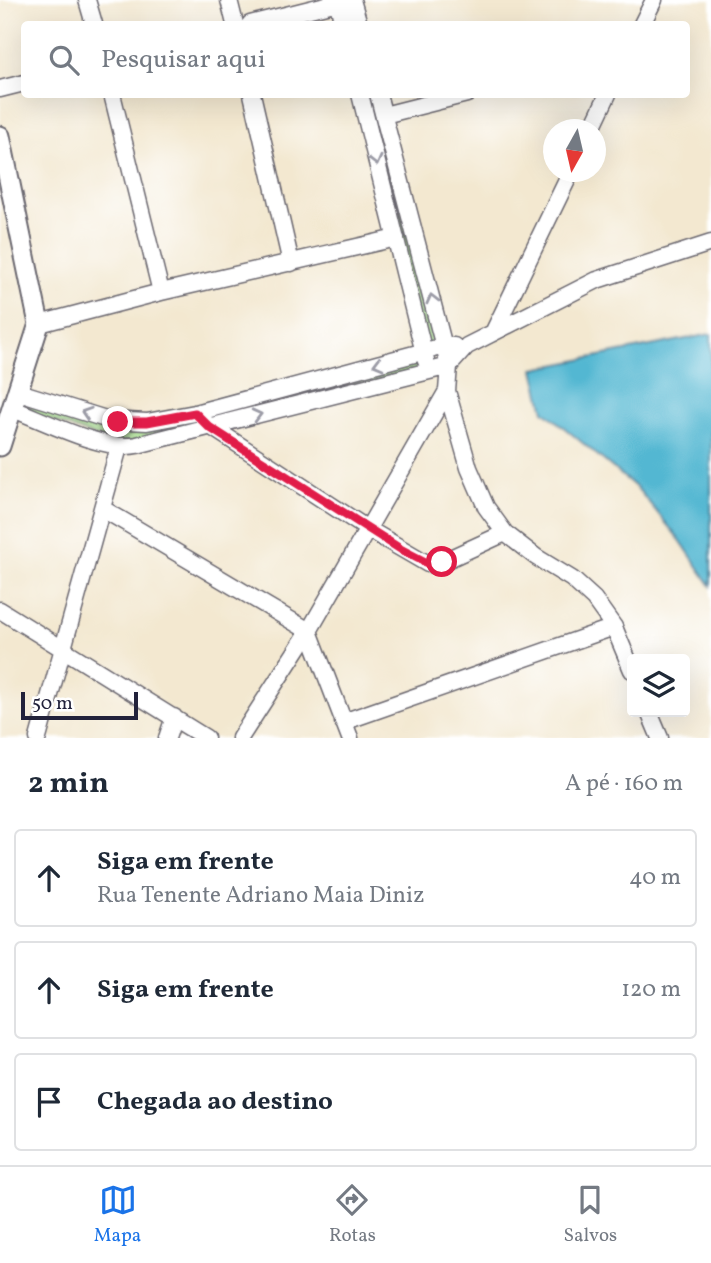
<!DOCTYPE html>
<html lang="pt">
<meta charset="utf-8">
<style>
:root{--surface:#fff;--page:#f6f6f7;--text:#1f2937;--muted:#747a83;--line:#e0e1e3;--accent:#1a73e8}
body{margin:0;font-family:Vollkorn,serif;background:var(--page);color:var(--text)}
.controls{position:absolute;right:21px;bottom:21px;display:grid;overflow:hidden;border-radius:7px;box-shadow:0 7px 28px #0002}
.controls button{width:63px;height:63px;display:grid;place-items:center;padding:0;border:0;border-bottom:2px solid var(--line);background:var(--surface);color:var(--text);font:35px sans-serif}
.compass{position:absolute;left:543px;top:119px;width:63px;height:63px;border-radius:50%;background:var(--surface);box-shadow:0 7px 28px #0002;rotate:188deg}
.scale{position:absolute;left:21px;bottom:18px;width:117px;box-sizing:border-box;padding-left:7px;border:4px solid #22223b;border-top:0;font-size:19px;line-height:24px;white-space:nowrap;color:#22223b;-webkit-text-stroke:5px #fff;paint-order:stroke}
.stop{position:absolute;width:21px;height:21px;margin:-16px;border:5px solid #e11d48;border-radius:50%;background:#fff}
.stop.end{background:#e11d48;border-color:#fff;box-shadow:0 2px 7px #0008}
.list{margin:0;padding:0;list-style:none}
h2{display:flex;justify-content:space-between;align-items:center;height:91px;margin:0;padding:0 28px;font-size:30px}
h2 small{font-size:23px;font-weight:400;color:var(--muted)}
.list li{display:grid;grid-template-columns:46px 1fr auto;gap:21px;align-items:center;box-sizing:border-box;height:98px;margin:0 14px 14px;padding:0 14px;border:2px solid var(--line);border-radius:7px}
.list b{display:block;font-size:26px;white-space:nowrap}
.list p{margin:0;font-size:23px;white-space:nowrap;color:var(--muted)}
.list em{font-size:23px;font-style:normal;color:var(--muted)}
.icon{flex:none;width:38px;height:38px;fill:none;stroke:currentColor;stroke-width:2;stroke-linecap:round;stroke-linejoin:round}
.map{position:relative;flex:none;width:711px;height:738px;overflow:hidden}
.search{position:absolute;background:var(--surface);box-shadow:0 7px 28px #0002;left:21px;right:21px;top:21px;height:77px;display:flex;align-items:center;gap:18px;box-sizing:border-box;padding:0 24px;border-radius:7px;color:var(--muted);font-size:26px}
.sheet{height:427px;background:var(--surface)}
nav{display:flex;justify-content:space-around;align-items:center;box-sizing:border-box;height:98px;border-top:2px solid var(--line);background:var(--surface);font-size:19px;color:var(--muted)}
nav a{display:grid;justify-items:center;gap:4px}
nav .on{color:var(--accent)}
.map>svg:first-child{display:block}
.grass{fill:url(#grass-tufts);stroke:#647e63;stroke-width:2}
.water{fill:#53b7d2;stroke:#3a6c86;stroke-width:2}
.lines{fill:none;stroke-linecap:round;stroke-linejoin:round}
.minor-casing{stroke:#6b676f;stroke-width:19}
.major-casing{stroke:#6b676f;stroke-width:23}
.minor{stroke:#fff;stroke-width:16}
.major{stroke:#fff;stroke-width:19}
.oneway{stroke:#9c9ca7}
.route{stroke:#e11d48;stroke-width:9}
</style>
<div class="map">
<svg width="711" height="738" viewBox="0 0 711 738">
<defs>
<pattern id="grass-tufts" width="24" height="20" patternUnits="userSpaceOnUse" patternTransform="scale(1.75)"><rect width="24" height="20" fill="#a5db8b"/><path d="M3 7l-1-3M5 7V3M7 7l1-3M15 17l-1-3M17 17v-4M19 17l1-3" fill="none" stroke="#8ebc79"/></pattern>
</defs>
<rect width="100%" height="100%" fill="#fff"/>
<filter id="ink" filterUnits="userSpaceOnUse"><feTurbulence type="fractalNoise" baseFrequency=".0143" numOctaves="2"/><feDisplacementMap in="SourceGraphic" scale="14" xChannelSelector="R" yChannelSelector="G"/><feConvolveMatrix kernelMatrix="1 2 1 2 8 2 1 2 1" color-interpolation-filters="sRGB"/></filter>
<filter id="wash" filterUnits="userSpaceOnUse"><feTurbulence type="fractalNoise" baseFrequency=".00686" numOctaves="4" result="noise"/><feDisplacementMap in="SourceGraphic" scale="28" xChannelSelector="R" yChannelSelector="G"/><feGaussianBlur stdDeviation="1.57" result="paint"/><feColorMatrix in="noise" values="0 0 0 0 0 0 0 0 0 0 0 0 0 0 0 0 0 1.4 0 .05"/><feComposite in="paint" operator="in"/></filter>
<g filter="url(#wash)">
<rect width="100%" height="100%" fill="#f3e8d0"/>
<path class="grass" d="M 362,95 L 375,95 L 441,344 L 425,348 Z
M 420,355 L 424,369 L 130,443 L 111,442 L 17,408 L 21,396 L 112,425 Z"/>
<path class="water" d="M 711,334 L 711,586 L 680,540 L 637,488 L 544,411 L 534,369 Z"/>
</g>
<g filter="url(#ink)">
<g class="lines">
<g class="minor-casing">
<path id="minor" d="M 87,0 L 94,24
M 229,0 L 235,24
M 337,0 L 343,24
M 352,0 L 359,24
M 250,24 L 346,0
M 642,24 L 654,0
M 0,89 L 24,83
M 112,94 L 161,292
M 252,94 L 291,263
M 360,94 L 426,361
M 378,94 L 449,366 L 447,391 L 469,468 L 486,507 L 505,533 L 536,557 L 572,579 L 594,599 L 614,627 L 632,670
M 384,115 L 467,94
M 591,130 L 608,94
M 39,324 L 161,292 L 396,238
M 493,333 L 571,172
M 19,392 L 109,420 L 147,422 L 195,413 L 444,346 L 454,346
M 13,409 C 45,421 104,452 137,445 L 449,366 L 467,346 L 597,280 L 711,243
M 204,422 L 366,528 L 428,564 L 442,562 L 505,533
M 103,509 L 309,631
M 0,610 L 206,738
M 309,631 L 350,738
M 649,712 L 660,738
M 343,722 L 614,627
M 38,738 L 119,447
M 167,738 L 174,717
M 240,738 L 309,631 L 447,391"/>
</g>
<g class="major-casing">
<path id="major" d="M 0,136 L 39,324 L 0,446"/>
</g>
<use href="#minor" class="minor"/>
<use href="#major" class="major"/>
</g>
<defs><path id="oneway-chevron" d="M-2-3.5L2.5 0L-2 3.5" fill="none" stroke-width="1.6" stroke-linecap="round" stroke-linejoin="round" transform="scale(1.75)"/></defs>
<g class="oneway">
<use href="#oneway-chevron" transform="translate(376 161) rotate(76)"/>
<use href="#oneway-chevron" transform="translate(432 299) rotate(-104)"/>
<use href="#oneway-chevron" transform="translate(378 364) rotate(165)"/>
<use href="#oneway-chevron" transform="translate(86 413) rotate(-162)"/>
<use href="#oneway-chevron" transform="translate(257 415) rotate(-14)"/>
</g>
</g>
<g class="lines" filter="url(#ink)">
<path class="route" d="M 118,422 L 147,422 L 195,413 L 209,427 L 402,550 L 429,564 L 442,562"/>
</g>
</svg>
<div class="controls">
<button><svg class="icon" aria-label="layers" viewBox="0 0 24 24"><path d="M12 4l9 5-9 5-9-5zM3 14l9 5 9-5"/></svg></button>
</div>
<svg class="compass" viewBox="-18 -18 36 36"><path d="M0-13l5 13h-10z" fill="#e53935"/><path d="M0 13l5-13h-10z" fill="#747a83"/></svg>
<div class="scale">50 m</div>
<div class="stop" style="left:442px;top:562px"></div>
<div class="stop end" style="left:118px;top:422px"></div>
<div class="search"><svg class="icon" aria-label="search" viewBox="0 0 24 24"><circle cx="10" cy="10" r="6"/><path d="M15 15l6 6"/></svg>Pesquisar aqui</div>
</div>
<section class="sheet">
<h2>2 min<small>A pé · 160 m</small></h2>
<ul class="list">
<li><svg class="icon" aria-label="ahead" viewBox="0 0 24 24"><path d="M12 20V5M6 11l6-6 6 6"/></svg><div><b>Siga em frente</b><p>Rua Tenente Adriano Maia Diniz</p></div><em>40 m</em></li>
<li><svg class="icon" aria-label="ahead" viewBox="0 0 24 24"><path d="M12 20V5M6 11l6-6 6 6"/></svg><div><b>Siga em frente</b></div><em>120 m</em></li>
<li><svg class="icon" aria-label="arrive" viewBox="0 0 24 24"><path d="M6 21V4h12l-3 4 3 4H6"/></svg><div><b>Chegada ao destino</b></div></li>
</ul>
</section>
<nav>
<a class="on"><svg class="icon" aria-label="map" viewBox="0 0 24 24"><path d="M3 6l6-2 6 2 6-2v14l-6 2-6-2-6 2zM9 4v14M15 6v14"/></svg>Mapa</a>
<a><svg class="icon" aria-label="directions" viewBox="0 0 24 24"><path d="M12 3l9 9-9 9-9-9zM9 14v-3h6M13 9l2 2-2 2"/></svg>Rotas</a>
<a><svg class="icon" aria-label="saved" viewBox="0 0 24 24"><path d="M7 4h10v16l-5-4-5 4z"/></svg>Salvos</a>
</nav>
